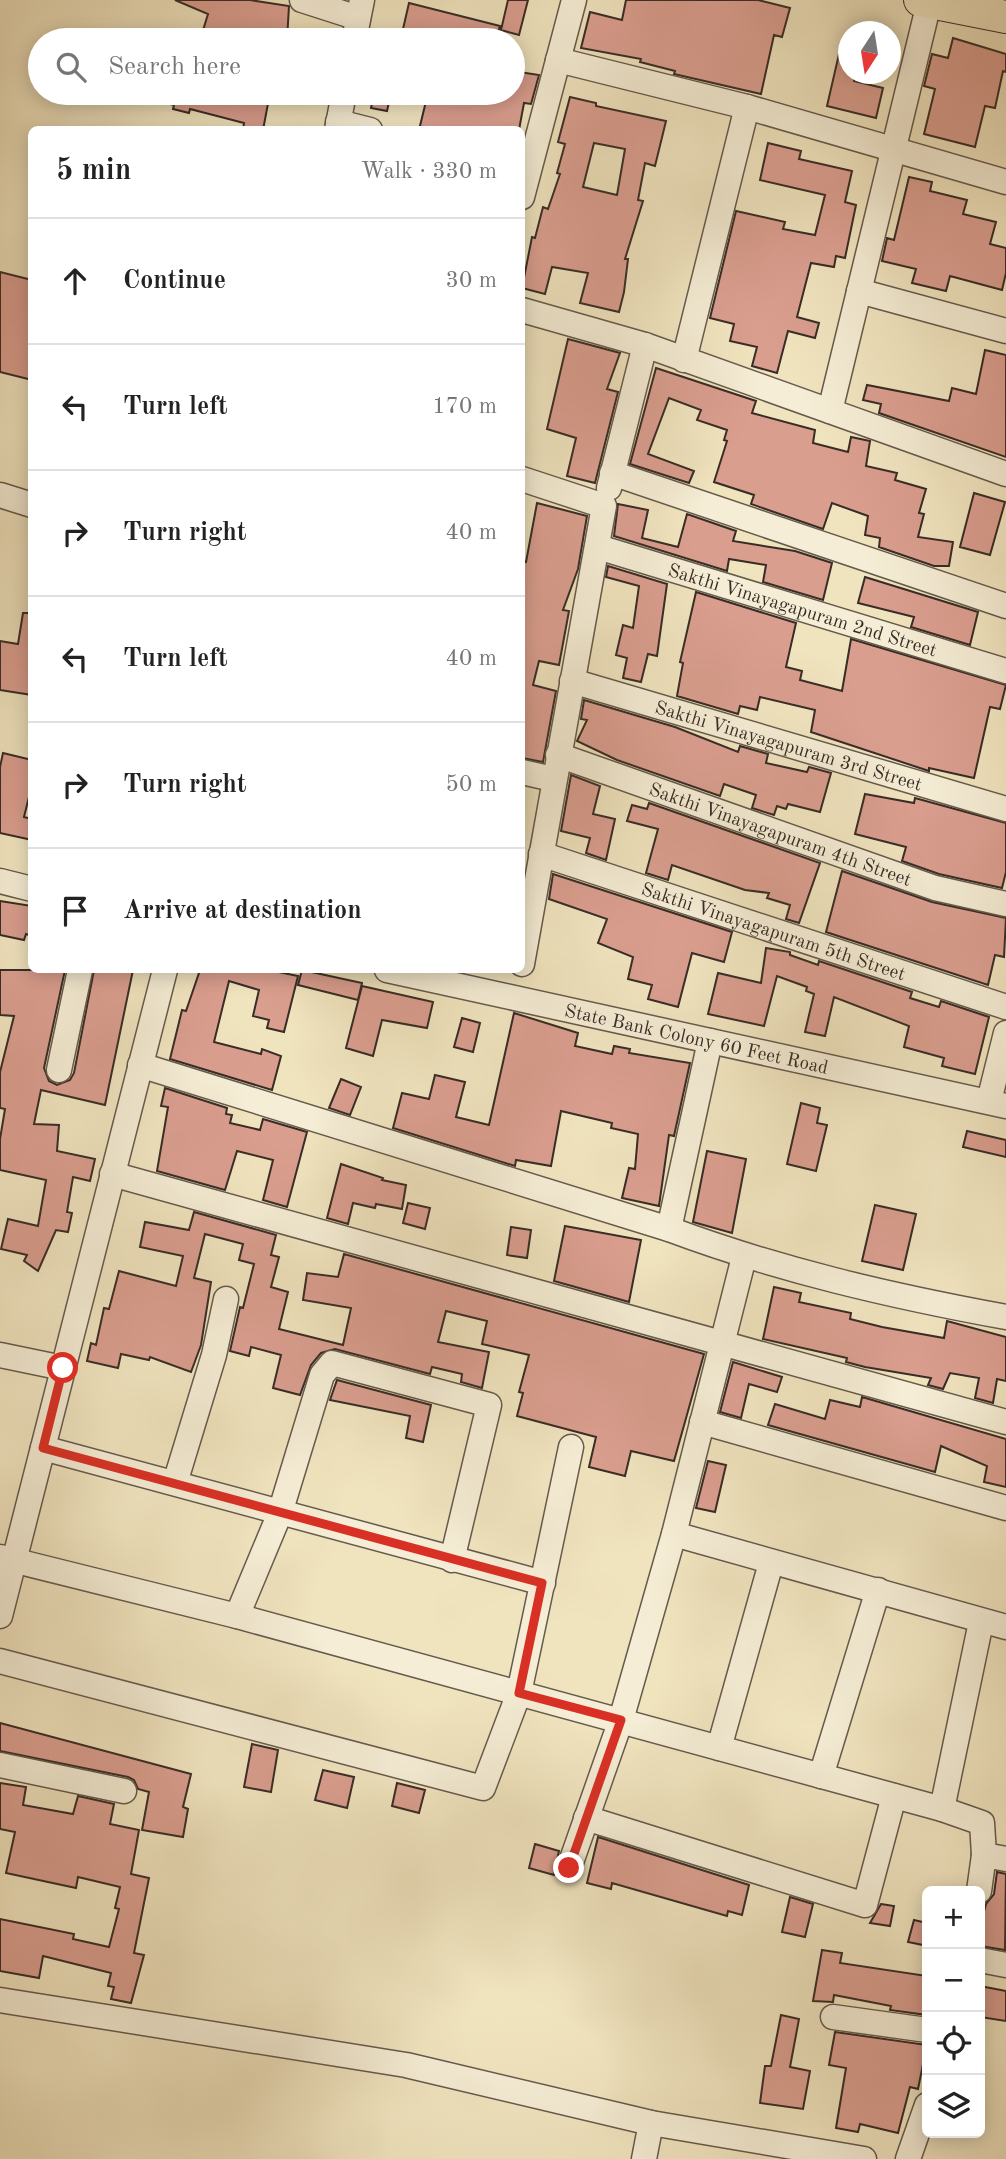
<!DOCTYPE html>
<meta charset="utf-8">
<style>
:root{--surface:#fff;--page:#f6f6f6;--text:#222;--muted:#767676;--line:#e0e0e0}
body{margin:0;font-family:"Old Standard TT",serif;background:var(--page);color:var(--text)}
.controls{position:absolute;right:21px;bottom:21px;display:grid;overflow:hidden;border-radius:10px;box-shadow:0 4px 18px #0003}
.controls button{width:63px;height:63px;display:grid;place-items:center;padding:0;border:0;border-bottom:2px solid var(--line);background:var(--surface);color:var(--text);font:35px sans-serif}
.compass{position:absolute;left:838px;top:21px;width:63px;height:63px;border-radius:50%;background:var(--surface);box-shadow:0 4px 18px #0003;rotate:192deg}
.stop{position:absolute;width:21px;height:21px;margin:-16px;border:5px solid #d93025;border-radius:50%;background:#fff}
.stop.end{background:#d93025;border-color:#fff;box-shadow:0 2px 7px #0008}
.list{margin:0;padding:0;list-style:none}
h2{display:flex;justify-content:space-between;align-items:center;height:91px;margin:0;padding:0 28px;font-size:30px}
h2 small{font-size:23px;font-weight:400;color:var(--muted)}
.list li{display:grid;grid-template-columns:46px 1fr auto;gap:21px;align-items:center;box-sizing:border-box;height:126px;padding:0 28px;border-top:2px solid var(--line)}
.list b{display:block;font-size:26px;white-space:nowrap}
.list em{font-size:23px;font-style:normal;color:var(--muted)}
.icon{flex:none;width:38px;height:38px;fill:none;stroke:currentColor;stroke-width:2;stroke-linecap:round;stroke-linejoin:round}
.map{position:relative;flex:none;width:1006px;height:2159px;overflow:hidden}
.search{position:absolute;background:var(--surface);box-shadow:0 4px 18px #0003;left:28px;top:28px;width:497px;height:77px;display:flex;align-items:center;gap:18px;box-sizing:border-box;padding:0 24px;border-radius:38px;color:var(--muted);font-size:26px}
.panel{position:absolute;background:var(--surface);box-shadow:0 4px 18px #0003;left:28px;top:126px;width:497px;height:847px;border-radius:10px}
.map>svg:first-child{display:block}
.building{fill:#da9e8f;stroke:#382c26;stroke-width:2;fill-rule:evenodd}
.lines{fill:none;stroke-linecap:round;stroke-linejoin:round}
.minor-casing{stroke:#665a4c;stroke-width:27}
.major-casing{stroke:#382c26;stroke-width:34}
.minor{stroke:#f5edd5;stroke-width:24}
.major{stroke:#f0e4bf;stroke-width:32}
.route{stroke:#d93025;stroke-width:9}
.labels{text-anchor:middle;stroke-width:6;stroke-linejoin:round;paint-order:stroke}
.street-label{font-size:19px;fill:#382c26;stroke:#f5edd5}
</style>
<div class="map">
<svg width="1006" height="2159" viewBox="0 0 1006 2159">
<rect width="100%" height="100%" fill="#f0e4bf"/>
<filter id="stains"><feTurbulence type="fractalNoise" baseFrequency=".00286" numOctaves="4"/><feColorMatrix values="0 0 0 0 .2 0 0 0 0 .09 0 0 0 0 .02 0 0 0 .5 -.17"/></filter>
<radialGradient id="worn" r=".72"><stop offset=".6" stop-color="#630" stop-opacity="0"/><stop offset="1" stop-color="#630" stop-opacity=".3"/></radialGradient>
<path class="building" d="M 175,0 L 250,0 L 289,6 L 287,40 L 200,40 L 208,14 Z
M 508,0 L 528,0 L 519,35 L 501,30 Z
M 626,0 L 758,0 L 790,8 L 782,37 L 774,35 L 761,94 L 674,74 L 675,71 L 640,62 L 641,59 L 581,48 L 590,12 L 622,20 Z
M 409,3 L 500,26 L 496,40 L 449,40 L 403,29 Z
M 953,38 L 1006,54 L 1006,72 L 1003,71 L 995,108 L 985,106 L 975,147 L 924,134 L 935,89 L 924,86 L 932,54 L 948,58 Z
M 842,41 L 849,42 L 849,74 L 855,74 L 854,81 L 883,88 L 876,118 L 827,106 Z
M 513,71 L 539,75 L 531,104 L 524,103 L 519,130 L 419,130 L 428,93 L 478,104 L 480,93 L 513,93 Z
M 149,93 L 210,93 L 247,103 L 248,93 L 270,93 L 263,130 L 243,130 L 244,123 L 190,109 L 189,113 L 173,109 L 174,105 L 148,98 Z
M 374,93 L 391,93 L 387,111 L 371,108 Z
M 570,97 L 596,103 L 596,106 L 666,121 L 655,166 L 645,163 L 638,200 L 643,201 L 625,259 L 628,259 L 624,292 L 619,312 L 580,303 L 588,273 L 552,267 L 545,294 L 522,288 L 532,237 L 535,238 L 543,207 L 548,209 L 560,174 L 557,173 L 565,144 L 558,142 ZM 594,143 L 625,149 L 617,195 L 583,187 Z
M 768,143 L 801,151 L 799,159 L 852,171 L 845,202 L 856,205 L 845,258 L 836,256 L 834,267 L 811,263 L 797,317 L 819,323 L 815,338 L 788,331 L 777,373 L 752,366 L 757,347 L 730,341 L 734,324 L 710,318 L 736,211 L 785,222 L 783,229 L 815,235 L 825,195 L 760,180 Z
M 909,177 L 932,182 L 930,191 L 967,200 L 963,214 L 996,222 L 990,244 L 1006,248 L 1006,273 L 1002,290 L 950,276 L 946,291 L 912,283 L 916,269 L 882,261 L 887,238 L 894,240 Z
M 0,272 L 32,280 L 32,380 L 0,372 Z
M 568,339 L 620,353 L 607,389 L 618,392 L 595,483 L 567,476 L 576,438 L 547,429 Z
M 985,350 L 1006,355 L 1006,457 L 879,413 L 881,404 L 863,400 L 867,385 L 949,401 L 952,388 L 976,394 Z
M 656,368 L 756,401 L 752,413 L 815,430 L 813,443 L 848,452 L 851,437 L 870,441 L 866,466 L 897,473 L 895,480 L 926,489 L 919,513 L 924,514 L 918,537 L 953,542 L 949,566 L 934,566 L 879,547 L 880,538 L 865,535 L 868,516 L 832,503 L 823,529 L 751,504 L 754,495 L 714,482 L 727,441 L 724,440 L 727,430 L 697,420 L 701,410 L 669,398 L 648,454 L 694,471 L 689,483 L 630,464 Z
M 974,493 L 1005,502 L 990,555 L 960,547 Z
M 537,503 L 587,516 L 578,569 L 563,610 L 569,611 L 559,665 L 539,661 L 533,685 L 556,691 L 543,762 L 522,758 L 522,561 L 526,562 Z
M 618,504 L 648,510 L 642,538 L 678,547 L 687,514 L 736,531 L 733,541 L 795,551 L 832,563 L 823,600 L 763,582 L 766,565 L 729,559 L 727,571 L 614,536 Z
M 608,566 L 667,584 L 657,656 L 648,654 L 641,682 L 623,678 L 627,658 L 616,655 L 623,625 L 633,628 L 639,586 L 606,577 Z
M 865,577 L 978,612 L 970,645 L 911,627 L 914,617 L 858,603 Z
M 696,592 L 796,623 L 786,667 L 802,671 L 800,680 L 842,691 L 851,639 L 1006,685 L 1000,709 L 990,707 L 974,778 L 929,768 L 929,771 L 811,732 L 815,710 L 760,697 L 757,710 L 740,706 L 738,714 L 677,696 L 683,663 L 680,662 Z
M 23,613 L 32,613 L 32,695 L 0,690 L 0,641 L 18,644 Z
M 584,700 L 675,727 L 738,752 L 740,746 L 768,754 L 766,763 L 807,772 L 809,767 L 831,773 L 820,812 L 788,804 L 786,809 L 777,806 L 774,815 L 752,808 L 756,795 L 724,784 L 720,796 L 617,760 L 577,741 L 587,720 L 581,719 Z
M 3,753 L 32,760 L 32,785 L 24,817 L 32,819 L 32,840 L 0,833 L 0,767 Z
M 571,775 L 600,786 L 593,814 L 615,819 L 606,860 L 586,853 L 590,838 L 561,831 Z
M 865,794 L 914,803 L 915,798 L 1006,823 L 1006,872 L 1002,888 L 939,874 L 902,861 L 906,847 L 855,834 Z
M 649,803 L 820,863 L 799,923 L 786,919 L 790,905 L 767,898 L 769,893 L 745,890 L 672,865 L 668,880 L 646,873 L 658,829 L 627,821 L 632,805 L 647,809 Z
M 842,871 L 932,902 L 1006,918 L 1004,957 L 995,955 L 988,985 L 826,932 Z
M 553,874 L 732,932 L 724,962 L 692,953 L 678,1007 L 648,999 L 652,985 L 628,979 L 633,957 L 598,943 L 607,919 L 549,899 Z
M 0,901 L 32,906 L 32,936 L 26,934 L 24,940 L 0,935 Z
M 766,948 L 790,952 L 790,955 L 818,965 L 819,961 L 912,992 L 910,998 L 939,1007 L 941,1001 L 989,1017 L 975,1074 L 942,1066 L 944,1058 L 904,1047 L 909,1026 L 834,997 L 825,1036 L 805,1032 L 814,994 L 806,991 L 807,987 L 777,976 L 764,1026 L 708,1014 L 718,973 L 761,983 Z
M 0,970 L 65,970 L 44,1068 L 49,1081 L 57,1085 L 70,1080 L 74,1073 L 94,970 L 133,970 L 105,1105 L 41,1090 L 34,1124 L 59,1125 L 57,1151 L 95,1159 L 90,1181 L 73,1177 L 67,1212 L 72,1213 L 68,1232 L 56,1230 L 38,1271 L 24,1261 L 27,1255 L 1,1249 L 8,1219 L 38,1226 L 46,1180 L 0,1170 L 0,1139 L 5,1109 L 0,1108 L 0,1072 L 14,1016 L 0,1015 Z
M 200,970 L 269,970 L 298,976 L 284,1032 L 267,1028 L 269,1020 L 253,1016 L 259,990 L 229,981 L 214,1042 L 261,1054 L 262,1049 L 281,1056 L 272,1090 L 170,1059 L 182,1010 L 186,1011 Z
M 302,970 L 362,983 L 358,1000 L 298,985 Z
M 362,986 L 433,1002 L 427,1028 L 382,1020 L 373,1056 L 346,1048 Z
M 514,1013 L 578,1033 L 575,1046 L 612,1054 L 614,1046 L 630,1049 L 629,1053 L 690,1063 L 674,1136 L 669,1135 L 659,1206 L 622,1198 L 629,1168 L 635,1169 L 638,1134 L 611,1128 L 612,1123 L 561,1111 L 551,1166 L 516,1160 L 515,1166 L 393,1128 L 402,1093 L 429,1099 L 435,1075 L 465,1082 L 456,1117 L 489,1125 Z
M 462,1018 L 480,1023 L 473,1052 L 454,1047 Z
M 341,1079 L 361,1087 L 350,1115 L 329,1108 Z
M 165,1088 L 227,1108 L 226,1114 L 232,1115 L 230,1123 L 260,1130 L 263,1119 L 307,1132 L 287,1207 L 263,1200 L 273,1160 L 237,1151 L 225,1190 L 157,1171 L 168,1107 L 161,1106 Z
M 801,1103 L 820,1108 L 817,1123 L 827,1125 L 816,1171 L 787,1164 Z
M 967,1131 L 1006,1140 L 1006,1157 L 963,1147 Z
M 707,1151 L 746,1159 L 732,1233 L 693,1222 Z
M 341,1164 L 383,1178 L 382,1180 L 406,1185 L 402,1209 L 376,1204 L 375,1208 L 353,1203 L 348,1224 L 327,1218 Z
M 408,1203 L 430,1208 L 425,1229 L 403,1223 Z
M 875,1205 L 916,1214 L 903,1270 L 862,1261 Z
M 194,1212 L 276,1235 L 271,1255 L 279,1257 L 271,1287 L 288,1292 L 279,1329 L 343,1345 L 351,1308 L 303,1300 L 307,1273 L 338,1277 L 344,1254 L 704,1354 L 674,1461 L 631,1451 L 625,1476 L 589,1467 L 596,1437 L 517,1416 L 523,1393 L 519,1392 L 529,1355 L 482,1344 L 487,1321 L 446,1311 L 438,1342 L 489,1352 L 482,1388 L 461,1382 L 462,1374 L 432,1367 L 430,1374 L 335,1349 L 321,1353 L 311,1365 L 300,1395 L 273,1388 L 281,1355 L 251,1347 L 249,1356 L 230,1351 L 240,1307 L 243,1308 L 254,1264 L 239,1260 L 243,1244 L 205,1234 L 194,1278 L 211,1282 L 201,1345 L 191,1372 L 150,1357 L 149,1360 L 121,1354 L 118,1368 L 87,1361 L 91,1343 L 96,1345 L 104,1308 L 109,1309 L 119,1271 L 176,1286 L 183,1256 L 140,1247 L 145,1222 L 189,1230 Z
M 565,1226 L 641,1240 L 629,1302 L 554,1281 Z
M 511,1227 L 531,1230 L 527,1258 L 507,1255 Z
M 774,1287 L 801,1293 L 799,1302 L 851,1313 L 850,1319 L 882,1327 L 944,1338 L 947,1321 L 1006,1337 L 1006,1381 L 997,1379 L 993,1403 L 975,1398 L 979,1378 L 950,1373 L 943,1389 L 928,1385 L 931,1378 L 865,1367 L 846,1362 L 847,1358 L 763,1339 Z
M 733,1362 L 782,1377 L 777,1392 L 749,1384 L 741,1418 L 720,1412 Z
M 337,1380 L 431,1405 L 423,1442 L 406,1438 L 410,1416 L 330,1400 Z
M 862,1397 L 1006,1439 L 1006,1487 L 984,1482 L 987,1466 L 941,1446 L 935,1472 L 768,1425 L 775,1404 L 825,1419 L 830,1400 L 860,1407 Z
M 708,1461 L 726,1465 L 715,1512 L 696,1508 Z
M 0,1723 L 191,1774 L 183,1807 L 188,1809 L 183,1837 L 142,1830 L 149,1792 L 138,1789 L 134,1780 L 128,1777 L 0,1751 Z
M 252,1744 L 278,1750 L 271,1792 L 244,1787 Z
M 323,1770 L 354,1777 L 347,1808 L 315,1800 Z
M 0,1783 L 26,1787 L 23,1805 L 73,1814 L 78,1796 L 114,1804 L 110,1824 L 139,1830 L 131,1874 L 149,1878 L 134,1953 L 144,1955 L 131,2003 L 111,1999 L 114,1987 L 108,1986 L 111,1973 L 43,1956 L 39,1978 L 0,1971 L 0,1919 L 74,1934 L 73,1939 L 109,1947 L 119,1909 L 115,1908 L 120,1887 L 78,1877 L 76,1888 L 6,1873 L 15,1832 L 0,1829 Z
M 397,1783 L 425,1790 L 419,1813 L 392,1806 Z
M 598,1837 L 749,1885 L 742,1915 L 728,1911 L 727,1916 L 612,1883 L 611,1889 L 587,1883 Z
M 535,1844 L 559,1851 L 554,1875 L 529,1868 Z
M 997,1872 L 1006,1874 L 1005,1950 L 980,1946 L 980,1927 L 986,1904 L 994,1894 Z
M 790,1897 L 813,1904 L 805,1937 L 782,1932 Z
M 881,1904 L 894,1906 L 890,1926 L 870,1923 Z
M 914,1920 L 927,1923 L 927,1941 L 924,1940 L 923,1945 L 908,1942 Z
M 822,1950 L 842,1953 L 840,1963 L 927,1976 L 927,2015 L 890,2010 L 891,2006 L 834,1995 L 833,2002 L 813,2001 Z
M 980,1986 L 1006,1991 L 1006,2021 L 980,2017 Z
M 781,2015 L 799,2019 L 790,2067 L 810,2071 L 803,2109 L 760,2103 L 765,2066 L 771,2066 Z
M 835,2032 L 927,2045 L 918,2089 L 910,2087 L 898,2133 L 860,2124 L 858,2132 L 836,2128 L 846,2068 L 829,2065 Z"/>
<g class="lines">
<g class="minor-casing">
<g id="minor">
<path d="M 302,0 L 358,18"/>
<path d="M 354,40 L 362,0"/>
<path d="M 558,60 L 747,107 L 1006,182"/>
<path d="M 338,122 L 370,130"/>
<path d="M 337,130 L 344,93"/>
<path d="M 522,197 L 574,0"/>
<path d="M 859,291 L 1006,331"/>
<path d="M 522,310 L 645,345 L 1006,474"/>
<path d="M 684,360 L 747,107"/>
<path d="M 830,411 L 929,3"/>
<path d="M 612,473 L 1006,606"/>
<path d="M 522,479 L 604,506 L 522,964"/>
<path d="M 609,488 L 645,345"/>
<path d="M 0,495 L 32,505"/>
<path id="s1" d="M 598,547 L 1006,671"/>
<path id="s2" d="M 572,681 L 1006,809"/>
<path id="s3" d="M 558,755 L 935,888 L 1006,904"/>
<path d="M 522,772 L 553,779"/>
<path id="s4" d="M 541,854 L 1006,1007"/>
<path d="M 0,881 L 32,889"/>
<path id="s5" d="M 387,970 L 1006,1106"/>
<path d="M 140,1065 L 669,1229 C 779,1270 891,1296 1006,1317"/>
<path d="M 59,1070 L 80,970"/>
<path d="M 989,1101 L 1006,1033"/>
<path d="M 112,1174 L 1006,1422"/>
<path d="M 669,1229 L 710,1041"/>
<path d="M 744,1257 L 674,1534 L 1006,1627"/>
<path d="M 0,1355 L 63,1368"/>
<path d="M 702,1422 L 1006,1508"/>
<path d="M 43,1448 L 543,1583"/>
<path d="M 175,1483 L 214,1355 L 226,1299"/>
<path d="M 0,1557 L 237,1616 L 942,1809 L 981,1622"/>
<path d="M 0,1616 L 165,970"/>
<path d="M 237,1616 L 280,1513 L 322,1375 L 332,1363 L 489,1405 L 452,1560"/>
<path d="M 0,1661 L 483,1788 L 519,1693 L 571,1447"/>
<path d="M 719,1748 L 771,1563"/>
<path d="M 0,1765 L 124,1791"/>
<path d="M 821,1776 L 878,1590"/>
<path d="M 942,1809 L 982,1823 L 984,1855 L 1006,1859"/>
<path d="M 586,1818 L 865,1905 L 894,1796"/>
<path d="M 569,1868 L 621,1720 L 674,1534"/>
<path d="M 979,1891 L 984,1855"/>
<path d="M 980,1960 L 1006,1965"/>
<path d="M 0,2000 L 406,2065 L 651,2123 L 864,2159"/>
<path d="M 833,2017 L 927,2030"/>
<path d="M 644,2159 L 651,2123"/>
<path d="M 908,2159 L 927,2105"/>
</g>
</g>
<g class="major-casing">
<path id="major" d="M 920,0 L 1006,17"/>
</g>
<use href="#minor" class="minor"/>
<use href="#major" class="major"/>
</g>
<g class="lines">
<path class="route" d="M 63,1368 L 43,1448 L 542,1583 L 519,1693 L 621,1720 L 569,1868"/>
</g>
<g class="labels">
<g class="street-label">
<text dy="7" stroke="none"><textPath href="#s1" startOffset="214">Sakthi Vinayagapuram 2nd Street</textPath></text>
<text dy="7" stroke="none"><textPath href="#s2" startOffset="226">Sakthi Vinayagapuram 3rd Street</textPath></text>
<text dy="7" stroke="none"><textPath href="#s3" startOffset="236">Sakthi Vinayagapuram 4th Street</textPath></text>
<text dy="7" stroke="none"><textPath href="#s4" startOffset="245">Sakthi Vinayagapuram 5th Street</textPath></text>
<text dy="7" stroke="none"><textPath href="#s5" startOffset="317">State Bank Colony 60 Feet Road</textPath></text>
</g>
</g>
<rect width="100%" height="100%" filter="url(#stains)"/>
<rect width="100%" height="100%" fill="url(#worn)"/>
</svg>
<div class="controls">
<button>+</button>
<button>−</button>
<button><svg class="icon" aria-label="locate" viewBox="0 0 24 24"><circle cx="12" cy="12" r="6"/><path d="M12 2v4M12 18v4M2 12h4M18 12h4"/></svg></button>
<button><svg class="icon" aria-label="layers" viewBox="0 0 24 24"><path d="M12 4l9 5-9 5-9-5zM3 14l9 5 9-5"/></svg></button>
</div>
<svg class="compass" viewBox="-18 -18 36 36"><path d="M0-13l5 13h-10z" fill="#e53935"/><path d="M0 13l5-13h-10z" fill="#767676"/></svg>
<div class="stop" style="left:63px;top:1368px"></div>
<div class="stop end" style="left:569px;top:1868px"></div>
<div class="search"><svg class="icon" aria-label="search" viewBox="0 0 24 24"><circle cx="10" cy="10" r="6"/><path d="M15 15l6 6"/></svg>Search here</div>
<section class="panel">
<h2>5 min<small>Walk · 330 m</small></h2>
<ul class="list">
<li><svg class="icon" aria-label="ahead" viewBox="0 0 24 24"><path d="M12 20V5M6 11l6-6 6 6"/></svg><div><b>Continue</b></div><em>30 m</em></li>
<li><svg class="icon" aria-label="left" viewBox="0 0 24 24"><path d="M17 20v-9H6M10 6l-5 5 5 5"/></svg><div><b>Turn left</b></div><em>170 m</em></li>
<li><svg class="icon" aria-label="right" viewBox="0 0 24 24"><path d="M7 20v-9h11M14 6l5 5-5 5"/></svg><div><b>Turn right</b></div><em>40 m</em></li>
<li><svg class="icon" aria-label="left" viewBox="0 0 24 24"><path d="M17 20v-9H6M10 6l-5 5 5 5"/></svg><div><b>Turn left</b></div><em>40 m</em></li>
<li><svg class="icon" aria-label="right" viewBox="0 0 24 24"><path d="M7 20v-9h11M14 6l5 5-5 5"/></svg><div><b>Turn right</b></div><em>50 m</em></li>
<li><svg class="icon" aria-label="arrive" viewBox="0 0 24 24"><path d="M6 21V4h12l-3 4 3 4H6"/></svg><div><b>Arrive at destination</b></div></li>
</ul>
</section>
</div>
